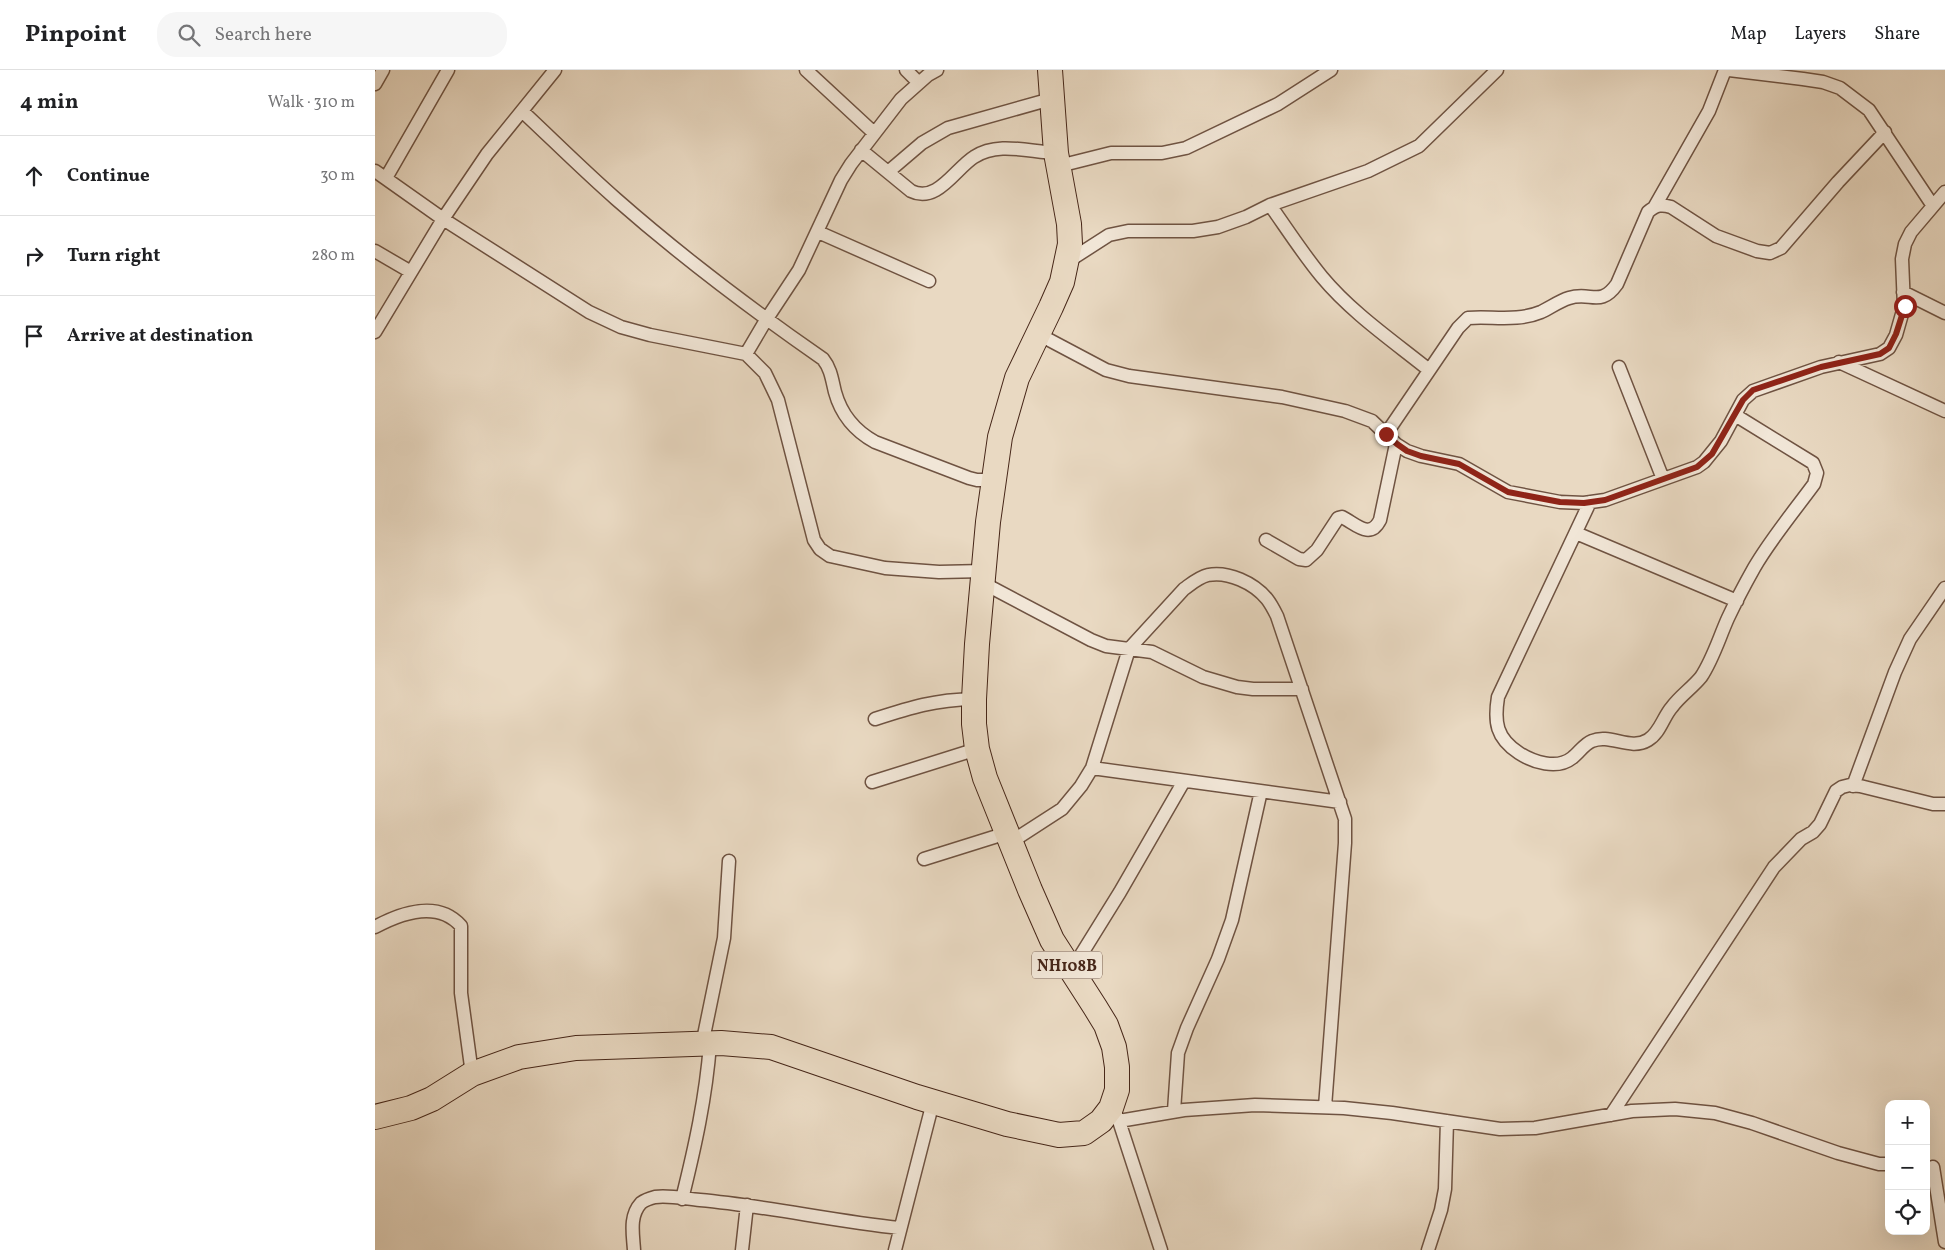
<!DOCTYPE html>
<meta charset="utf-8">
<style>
:root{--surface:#fff;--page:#f6f6f6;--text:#202124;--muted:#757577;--line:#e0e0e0}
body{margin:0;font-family:Vollkorn,serif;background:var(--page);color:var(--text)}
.controls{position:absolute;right:15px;bottom:15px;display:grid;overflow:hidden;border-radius:10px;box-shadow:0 5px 20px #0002}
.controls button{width:45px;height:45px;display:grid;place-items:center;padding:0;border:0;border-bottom:1px solid var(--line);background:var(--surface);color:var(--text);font:25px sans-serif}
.stop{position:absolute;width:15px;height:15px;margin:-11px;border:4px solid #8f2418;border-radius:50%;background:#fff}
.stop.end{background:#8f2418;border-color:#fff;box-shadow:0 1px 5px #0008}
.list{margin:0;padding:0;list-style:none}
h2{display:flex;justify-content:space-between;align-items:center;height:65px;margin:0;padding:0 20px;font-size:21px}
h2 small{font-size:16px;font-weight:400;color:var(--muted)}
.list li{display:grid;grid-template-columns:32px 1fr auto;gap:15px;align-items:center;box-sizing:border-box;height:80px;padding:0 20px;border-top:1px solid var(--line)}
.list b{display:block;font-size:19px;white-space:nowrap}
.list em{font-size:16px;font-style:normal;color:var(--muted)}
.icon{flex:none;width:28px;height:28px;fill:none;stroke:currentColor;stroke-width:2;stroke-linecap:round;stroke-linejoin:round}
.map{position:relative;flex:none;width:1570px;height:1180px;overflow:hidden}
header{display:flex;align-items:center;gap:30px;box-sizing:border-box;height:70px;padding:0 25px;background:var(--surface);border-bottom:1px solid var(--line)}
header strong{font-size:24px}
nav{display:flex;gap:28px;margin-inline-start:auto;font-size:18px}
.search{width:350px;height:45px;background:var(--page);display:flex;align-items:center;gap:12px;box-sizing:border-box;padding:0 18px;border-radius:20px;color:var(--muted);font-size:19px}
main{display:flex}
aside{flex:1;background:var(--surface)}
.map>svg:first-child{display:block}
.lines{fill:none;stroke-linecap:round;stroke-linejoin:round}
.street-casing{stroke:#6f5342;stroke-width:15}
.highway-casing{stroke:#462618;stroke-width:26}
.street{stroke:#f1e6d7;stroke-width:12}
.highway{stroke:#e9d9c2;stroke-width:24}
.route{stroke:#8f2418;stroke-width:6}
.labels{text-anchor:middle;stroke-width:4;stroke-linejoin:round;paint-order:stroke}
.shield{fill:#f1e6d7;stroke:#796051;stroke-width:1}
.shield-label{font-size:16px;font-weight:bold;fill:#462618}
</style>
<header>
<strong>Pinpoint</strong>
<div class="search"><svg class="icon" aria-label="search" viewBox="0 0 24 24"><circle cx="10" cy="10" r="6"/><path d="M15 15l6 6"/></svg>Search here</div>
<nav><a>Map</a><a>Layers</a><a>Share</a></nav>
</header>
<main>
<aside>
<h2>4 min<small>Walk · 310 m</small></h2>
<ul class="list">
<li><svg class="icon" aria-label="ahead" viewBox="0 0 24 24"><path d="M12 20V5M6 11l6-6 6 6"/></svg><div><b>Continue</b></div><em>30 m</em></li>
<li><svg class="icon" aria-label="right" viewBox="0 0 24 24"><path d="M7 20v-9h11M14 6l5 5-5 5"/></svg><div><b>Turn right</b></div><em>280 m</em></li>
<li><svg class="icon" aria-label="arrive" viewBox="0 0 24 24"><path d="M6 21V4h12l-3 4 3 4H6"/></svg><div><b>Arrive at destination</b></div></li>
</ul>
</aside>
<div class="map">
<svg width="1570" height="1180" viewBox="0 0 1570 1180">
<rect width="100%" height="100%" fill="#e9d9c2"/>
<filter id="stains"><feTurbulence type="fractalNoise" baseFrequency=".004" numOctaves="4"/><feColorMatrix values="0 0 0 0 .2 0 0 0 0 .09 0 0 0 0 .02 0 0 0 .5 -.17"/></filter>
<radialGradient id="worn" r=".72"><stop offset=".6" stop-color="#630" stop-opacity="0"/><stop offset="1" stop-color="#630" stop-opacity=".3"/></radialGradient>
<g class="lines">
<g class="street-casing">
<path id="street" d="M 431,0 L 499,63
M 531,0 L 544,13
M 1354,0 L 1428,9 L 1448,12 L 1465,18 L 1494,40 L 1558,136
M 0,14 L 8,0
M 147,41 C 178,70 209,101 241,129 C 307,187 376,239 448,289 C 456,299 457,310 460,322 C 466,344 480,361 500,372 L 594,408 L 602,410 L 618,410
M 486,80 L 536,121 C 562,134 580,99 599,87 C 623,71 654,82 681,83
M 684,96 L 736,83 L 787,83 L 811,78 L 903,34 L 956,0
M 0,101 L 68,149 L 214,242 L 246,257 L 275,265 L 371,284 L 390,303 L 403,330 L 439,470 L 445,479 L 455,486 L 510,498 L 564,502 L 609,501
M 513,102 L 547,73 L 573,58 L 676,29
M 11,108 L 73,0
M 895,135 C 912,159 928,184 947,207 C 977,243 1018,271 1054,300
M 1280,136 L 1334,41 L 1350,0
M 443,162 L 554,211
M 0,181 L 36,202
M 692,192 L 734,165 L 753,161 L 818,161 L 843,157 L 871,147 L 895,135 L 993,101 L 1044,76 L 1122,0
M 1528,222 L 1570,243
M 0,262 L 68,149 L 112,84 L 180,0
M 663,264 L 731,300 L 754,306 L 907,327 L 970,341 L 997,351 L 1021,374 L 1032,381 L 1046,386 L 1084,394 L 1133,422 L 1185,432 L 1209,433 L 1230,430 L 1322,397 L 1329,392 L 1346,371 L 1368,330 L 1378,321 L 1446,297 L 1505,284 L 1514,278 L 1521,265 L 1529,237 L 1527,189 L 1530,174 L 1536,162 L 1570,122
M 371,284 L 391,250 L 424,200 L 466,110 L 476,94 L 526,29 L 553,5 L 562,0
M 1464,292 L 1570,341
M 1244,297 L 1288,409
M 1011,364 L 1083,258 L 1093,248 C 1117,246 1142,252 1166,242 C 1175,238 1184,231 1194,228 C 1216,221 1225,238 1242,214 L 1273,142 C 1281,135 1286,134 1296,137 L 1341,166 L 1382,181 L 1395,183 L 1406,178 L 1463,112 L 1510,62
M 1215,432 L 1123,627 C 1119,652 1121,668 1144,683 C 1158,692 1182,700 1197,688 C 1204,683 1209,674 1217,671 C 1235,663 1255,681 1273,670 C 1285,663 1288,647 1297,637 C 1305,626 1317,618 1326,607 C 1338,589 1344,568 1353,548 C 1361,531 1370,514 1379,498 C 1395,470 1420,440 1439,414 L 1442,403 L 1438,393 L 1360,345
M 1201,463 L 1362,531
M 891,470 L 924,489 L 931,490 L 942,480 L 963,448 L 967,447 C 981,454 995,470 1005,450 L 1021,374
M 608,513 L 716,570 L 731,576 L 777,582 L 828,607 L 862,617 L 878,619 L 927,619
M 500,649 C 537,637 559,630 599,629
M 717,698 L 965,732
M 497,712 L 602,679
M 1478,716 L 1520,602 L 1535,569 L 1570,518
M 636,772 L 687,739 L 706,716 L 717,698 L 754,579 L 809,519 C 816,514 824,507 833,505 C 853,501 879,513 892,529 C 896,534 899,540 902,546 L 970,749 L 970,773 L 950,1037
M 549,789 L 632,763
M 0,857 C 26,843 63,830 86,856 L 86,923 L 97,1004
M 696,901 L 745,822 L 809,711
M 327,975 L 349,868 L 354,791
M 799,1041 L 803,983 L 812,958 L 843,889 L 857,850 L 886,721
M 741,1045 L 744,1051 L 786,1180
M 1236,1045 L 1399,797 L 1426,769 L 1438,762 L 1445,754 L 1461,721 L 1467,717 L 1475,715 L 1485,716 L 1558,734 L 1570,734
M 744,1051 L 809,1040 L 880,1035 L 969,1038 L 1017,1043 L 1125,1059 L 1160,1058 L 1257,1041 L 1300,1039 L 1340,1043 L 1377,1053 L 1463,1083 L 1504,1094 L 1514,1094
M 1558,1097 L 1570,1172
M 307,1129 C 320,1077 331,1027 335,974
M 259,1180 C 258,1164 254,1146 266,1133 C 270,1130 276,1128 280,1127 C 295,1125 311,1129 325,1130 C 392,1136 458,1151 525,1158
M 367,1180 L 372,1135
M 520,1180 L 558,1032
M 1053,1180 L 1066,1140 L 1070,1119 L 1072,1051"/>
</g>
<g class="highway-casing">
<path id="highway" d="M 0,1047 L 36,1038 L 57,1029 L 97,1004 L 144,987 L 201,978 L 346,973 L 396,977 L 542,1027 L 632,1054 L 670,1062 L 684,1065 L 709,1063 L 726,1051 L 736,1038 L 742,1020 L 742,997 L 739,977 L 731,955 L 720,937 L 677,870 L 655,820 L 610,708 L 602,679 L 599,654 L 599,629 L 602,574 L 613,452 L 625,367 L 642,308 L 676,237 L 687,212 L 695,174 L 694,154 L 681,83 L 675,0"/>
</g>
<use href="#street" class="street"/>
<use href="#highway" class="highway"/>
</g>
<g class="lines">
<path class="route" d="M 1011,364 L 1022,374 L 1032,381 L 1046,386 L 1084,394 L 1133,422 L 1185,432 L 1209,433 L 1230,430 L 1322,397 L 1337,384 L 1368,330 L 1378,320 L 1446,297 L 1505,284 L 1514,278 L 1521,264 L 1530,236"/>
</g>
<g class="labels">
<rect class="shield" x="657" y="881.5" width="70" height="27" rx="4"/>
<g class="shield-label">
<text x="692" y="901">NH108B</text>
</g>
</g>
<rect width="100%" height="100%" filter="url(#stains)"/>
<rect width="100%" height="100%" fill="url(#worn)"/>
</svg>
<div class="controls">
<button>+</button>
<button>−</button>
<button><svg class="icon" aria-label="locate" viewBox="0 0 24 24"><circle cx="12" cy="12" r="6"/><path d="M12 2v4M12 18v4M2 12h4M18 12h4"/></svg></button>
</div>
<div class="stop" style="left:1530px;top:236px"></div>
<div class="stop end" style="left:1011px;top:364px"></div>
</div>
</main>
